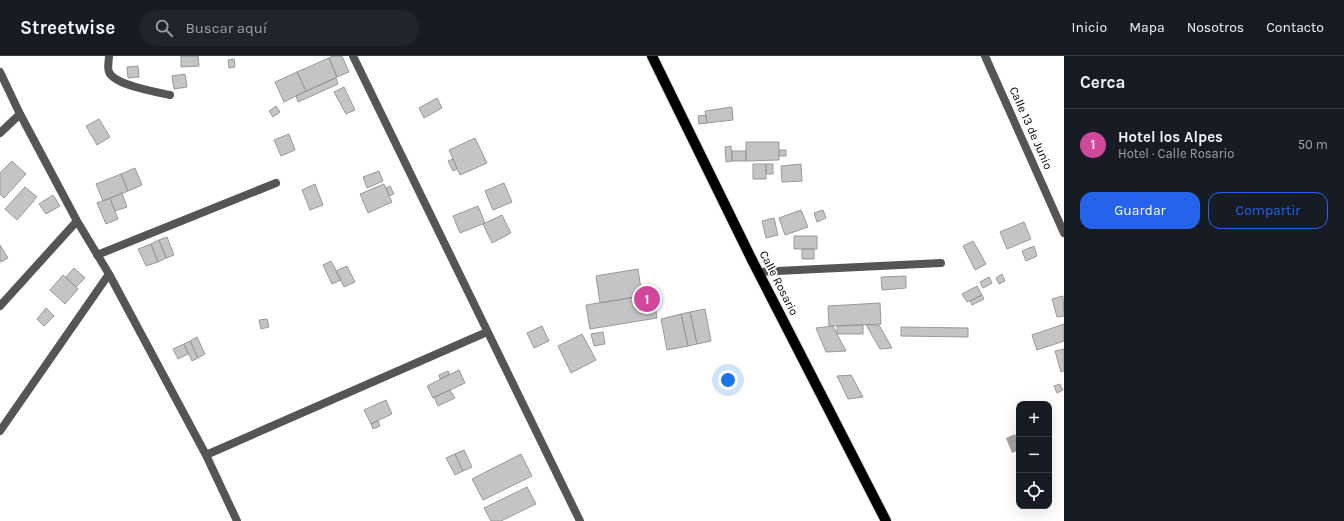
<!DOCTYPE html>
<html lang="es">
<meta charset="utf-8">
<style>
:root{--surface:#171b24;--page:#20242c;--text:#f1f3f6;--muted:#9ea1a6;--line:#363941;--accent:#2563eb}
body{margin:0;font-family:Karla,sans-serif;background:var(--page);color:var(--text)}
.controls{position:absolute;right:12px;bottom:12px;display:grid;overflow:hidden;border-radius:8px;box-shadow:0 4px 16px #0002}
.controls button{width:36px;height:36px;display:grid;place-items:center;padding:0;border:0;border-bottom:1px solid var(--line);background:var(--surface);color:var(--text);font:20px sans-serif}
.you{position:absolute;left:728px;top:324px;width:14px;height:14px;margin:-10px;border:3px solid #fff;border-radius:50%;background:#1a73e8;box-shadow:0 0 0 6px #1a73e833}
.badge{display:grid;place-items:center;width:26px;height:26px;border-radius:50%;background:var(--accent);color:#fff;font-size:13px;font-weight:700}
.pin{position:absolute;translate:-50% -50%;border:2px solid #fff;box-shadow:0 1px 4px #0006}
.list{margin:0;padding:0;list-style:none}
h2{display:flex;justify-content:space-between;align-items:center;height:52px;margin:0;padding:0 16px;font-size:17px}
h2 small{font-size:13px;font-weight:400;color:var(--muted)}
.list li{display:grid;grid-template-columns:26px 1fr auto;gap:12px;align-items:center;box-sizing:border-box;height:72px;padding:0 16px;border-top:1px solid var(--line)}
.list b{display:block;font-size:15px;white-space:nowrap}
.list p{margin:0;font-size:13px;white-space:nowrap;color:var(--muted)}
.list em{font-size:13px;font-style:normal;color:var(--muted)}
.actions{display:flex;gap:8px;padding:12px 16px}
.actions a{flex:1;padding:9px 0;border:1px solid var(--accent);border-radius:12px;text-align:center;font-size:14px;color:var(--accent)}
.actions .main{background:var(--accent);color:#fff}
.icon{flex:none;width:22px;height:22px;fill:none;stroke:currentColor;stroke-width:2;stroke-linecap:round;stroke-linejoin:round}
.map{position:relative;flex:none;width:1064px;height:465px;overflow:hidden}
header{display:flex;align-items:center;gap:24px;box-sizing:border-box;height:56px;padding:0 20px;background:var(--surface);border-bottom:1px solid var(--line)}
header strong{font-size:19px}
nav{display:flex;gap:22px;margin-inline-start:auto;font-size:14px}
.search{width:280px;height:36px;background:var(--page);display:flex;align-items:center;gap:10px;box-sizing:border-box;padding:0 14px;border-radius:22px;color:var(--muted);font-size:15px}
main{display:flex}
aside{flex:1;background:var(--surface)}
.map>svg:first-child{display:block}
.water{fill:#a3a3a3}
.building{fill:#c4c4c4;stroke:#999}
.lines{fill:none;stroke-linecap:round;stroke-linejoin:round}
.primary-casing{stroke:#dbdbdb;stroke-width:12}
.minor{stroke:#555;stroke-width:8}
.primary{stroke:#000;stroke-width:10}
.labels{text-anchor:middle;stroke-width:3.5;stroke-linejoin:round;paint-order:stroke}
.street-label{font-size:12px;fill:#000;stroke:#fff}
</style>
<header>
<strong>Streetwise</strong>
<div class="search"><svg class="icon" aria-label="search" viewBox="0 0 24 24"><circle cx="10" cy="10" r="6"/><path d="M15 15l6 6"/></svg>Buscar aquí</div>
<nav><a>Inicio</a><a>Mapa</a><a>Nosotros</a><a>Contacto</a></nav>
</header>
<main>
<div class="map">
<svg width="1064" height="465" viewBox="0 0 1064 465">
<rect width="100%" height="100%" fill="#fff"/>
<path class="water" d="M 1015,378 L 1019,389 L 1019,394 L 1012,397 L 1006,382 Z"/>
<path class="building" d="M 181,0 L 198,0 L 199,10 L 181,11 Z
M 332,0 L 342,0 L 349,16 L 337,21 L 329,2 Z
M 329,2 L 337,21 L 306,35 L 297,16 Z
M 234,3 L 235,11 L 229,12 L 228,4 Z
M 138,10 L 139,21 L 128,22 L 127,11 Z
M 297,16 L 306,35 L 284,46 L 275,26 Z
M 185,18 L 187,31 L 174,33 L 172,20 Z
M 336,22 L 338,28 L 298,46 L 296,40 Z
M 344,31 L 355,54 L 346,58 L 334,36 Z
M 437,42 L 442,52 L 424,62 L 419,52 Z
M 276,50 L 280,56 L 273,61 L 269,55 Z
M 732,51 L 733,64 L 707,67 L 705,55 Z
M 706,59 L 707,67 L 699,68 L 698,60 Z
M 99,63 L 110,81 L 97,89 L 86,70 Z
M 289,78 L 295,94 L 281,100 L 274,84 Z
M 475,82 L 487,107 L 460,119 L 449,94 Z
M 746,86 L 779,86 L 779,104 L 746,105 Z
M 731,90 L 732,105 L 726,106 L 725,91 Z
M 779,94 L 786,94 L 786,100 L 779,100 Z
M 732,95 L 746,95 L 746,105 L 732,105 Z
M 453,103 L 457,113 L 453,115 L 448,105 Z
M 12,105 L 26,118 L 4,142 L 0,138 L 0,117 Z
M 753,108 L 766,108 L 766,123 L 753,123 Z
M 766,108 L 773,108 L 773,118 L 766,118 Z
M 801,108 L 802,125 L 782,126 L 781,110 Z
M 135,112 L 142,129 L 128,135 L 121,118 Z
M 379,115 L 383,125 L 367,132 L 363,121 Z
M 121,118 L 128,135 L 103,145 L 96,128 Z
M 504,127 L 512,146 L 493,154 L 485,135 Z
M 315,128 L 323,149 L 310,154 L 302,134 Z
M 384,128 L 392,146 L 368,157 L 360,138 Z
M 390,130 L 394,138 L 389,140 L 386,132 Z
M 25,131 L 37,141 L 17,164 L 5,153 Z
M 122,137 L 127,151 L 115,155 L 110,142 Z
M 53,139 L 60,150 L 46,158 L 39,148 Z
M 110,142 L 118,163 L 106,168 L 97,147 Z
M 478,150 L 485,167 L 460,177 L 453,160 Z
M 801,154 L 808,171 L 785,179 L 779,162 Z
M 823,154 L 826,162 L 817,166 L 814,157 Z
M 502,159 L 511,177 L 492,187 L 483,168 Z
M 774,162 L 778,179 L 766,182 L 762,165 Z
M 1024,166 L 1031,183 L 1007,193 L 1000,176 Z
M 794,180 L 817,180 L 817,193 L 794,193 Z
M 167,181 L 174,199 L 166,202 L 159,184 Z
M 159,184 L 166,202 L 158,206 L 151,188 Z
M 973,185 L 986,208 L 975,214 L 963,190 Z
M 151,188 L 158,206 L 146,210 L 138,193 Z
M 0,189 L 8,202 L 1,206 L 0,204 Z
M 1034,190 L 1037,200 L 1026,205 L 1022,195 Z
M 802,193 L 814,193 L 814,203 L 802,203 Z
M 331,205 L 341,224 L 332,228 L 323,209 Z
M 347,210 L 355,226 L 344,231 L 336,215 Z
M 74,212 L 85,222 L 76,231 L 66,221 Z
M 638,213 L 642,240 L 600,247 L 596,220 Z
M 1002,218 L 1005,225 L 999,228 L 996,222 Z
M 63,219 L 78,233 L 65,248 L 50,234 Z
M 906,220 L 906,232 L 882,234 L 881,221 Z
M 989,221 L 992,227 L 983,232 L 980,226 Z
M 977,230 L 982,239 L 967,246 L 962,238 Z
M 653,238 L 657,262 L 590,273 L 586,249 Z
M 982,239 L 984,243 L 972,249 L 970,245 Z
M 1063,240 L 1064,260 L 1057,261 L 1052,243 Z
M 880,247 L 881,268 L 829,270 L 828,250 Z
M 46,252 L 54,260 L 44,270 L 37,263 Z
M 705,253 L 711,285 L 697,288 L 690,256 Z
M 690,256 L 697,288 L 688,290 L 681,258 Z
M 681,258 L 688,290 L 667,294 L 661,263 Z
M 267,263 L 269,271 L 261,273 L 259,264 Z
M 1064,268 L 1064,285 L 1037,294 L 1032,279 Z
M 863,269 L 863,278 L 837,278 L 837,270 Z
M 866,269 L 879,269 L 892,292 L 880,293 Z
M 542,270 L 549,285 L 534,292 L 527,277 Z
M 833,270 L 837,278 L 846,295 L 826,296 L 816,272 Z
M 901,271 L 968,272 L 968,281 L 901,280 Z
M 603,276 L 605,288 L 594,290 L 591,278 Z
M 582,278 L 596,304 L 571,317 L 558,290 Z
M 197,281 L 205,298 L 198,302 L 190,285 Z
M 190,285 L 198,302 L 192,305 L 184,288 Z
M 184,288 L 188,298 L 178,303 L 173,293 Z
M 1064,293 L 1064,315 L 1061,316 L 1055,295 Z
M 459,314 L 465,327 L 433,342 L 427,330 Z
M 448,315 L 450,318 L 440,323 L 439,319 Z
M 851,319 L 863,341 L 848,343 L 837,320 Z
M 1060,328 L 1063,334 L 1057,337 L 1054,330 Z
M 450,334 L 455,342 L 438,350 L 434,341 Z
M 386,344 L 392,358 L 371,368 L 364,354 Z
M 378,365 L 380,370 L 373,373 L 371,368 Z
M 464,394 L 472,411 L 463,415 L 455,398 Z
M 455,398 L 463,415 L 455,419 L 446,402 Z
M 521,398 L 532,420 L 483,444 L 472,423 Z
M 527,431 L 536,448 L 501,465 L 491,465 L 484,452 Z"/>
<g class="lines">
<g class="primary-casing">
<path id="primary" d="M 652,0 L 752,204 L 886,465"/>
</g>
<path class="minor" d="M 109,0 C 109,5 107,11 109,16 C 114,29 156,36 170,39
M 353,0 L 580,465
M 985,0 L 1064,177
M 0,16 L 20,58 L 77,165 L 109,218 L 206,399 L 237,465
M 0,77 L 20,58
M 97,199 L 276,127
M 759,216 L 941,207
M 0,250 L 77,165
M 0,375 L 109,218
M 206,399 L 487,276"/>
<use href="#primary" class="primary"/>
</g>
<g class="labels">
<g class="street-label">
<text transform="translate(1031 72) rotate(66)" y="4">Calle 13 de Junio</text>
<text transform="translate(779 227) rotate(63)" y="4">Calle Rosario</text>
</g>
</g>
</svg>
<div class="controls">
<button>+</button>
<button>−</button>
<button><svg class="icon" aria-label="locate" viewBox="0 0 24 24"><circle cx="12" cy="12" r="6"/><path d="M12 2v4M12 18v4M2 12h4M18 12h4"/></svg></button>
</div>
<div class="you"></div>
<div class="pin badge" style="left:647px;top:243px;background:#d1479c">1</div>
</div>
<aside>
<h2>Cerca<small></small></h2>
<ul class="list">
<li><span class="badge" style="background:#d1479c">1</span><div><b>Hotel los Alpes</b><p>Hotel · Calle Rosario</p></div><em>50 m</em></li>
</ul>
<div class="actions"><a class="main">Guardar</a><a>Compartir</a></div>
</aside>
</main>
